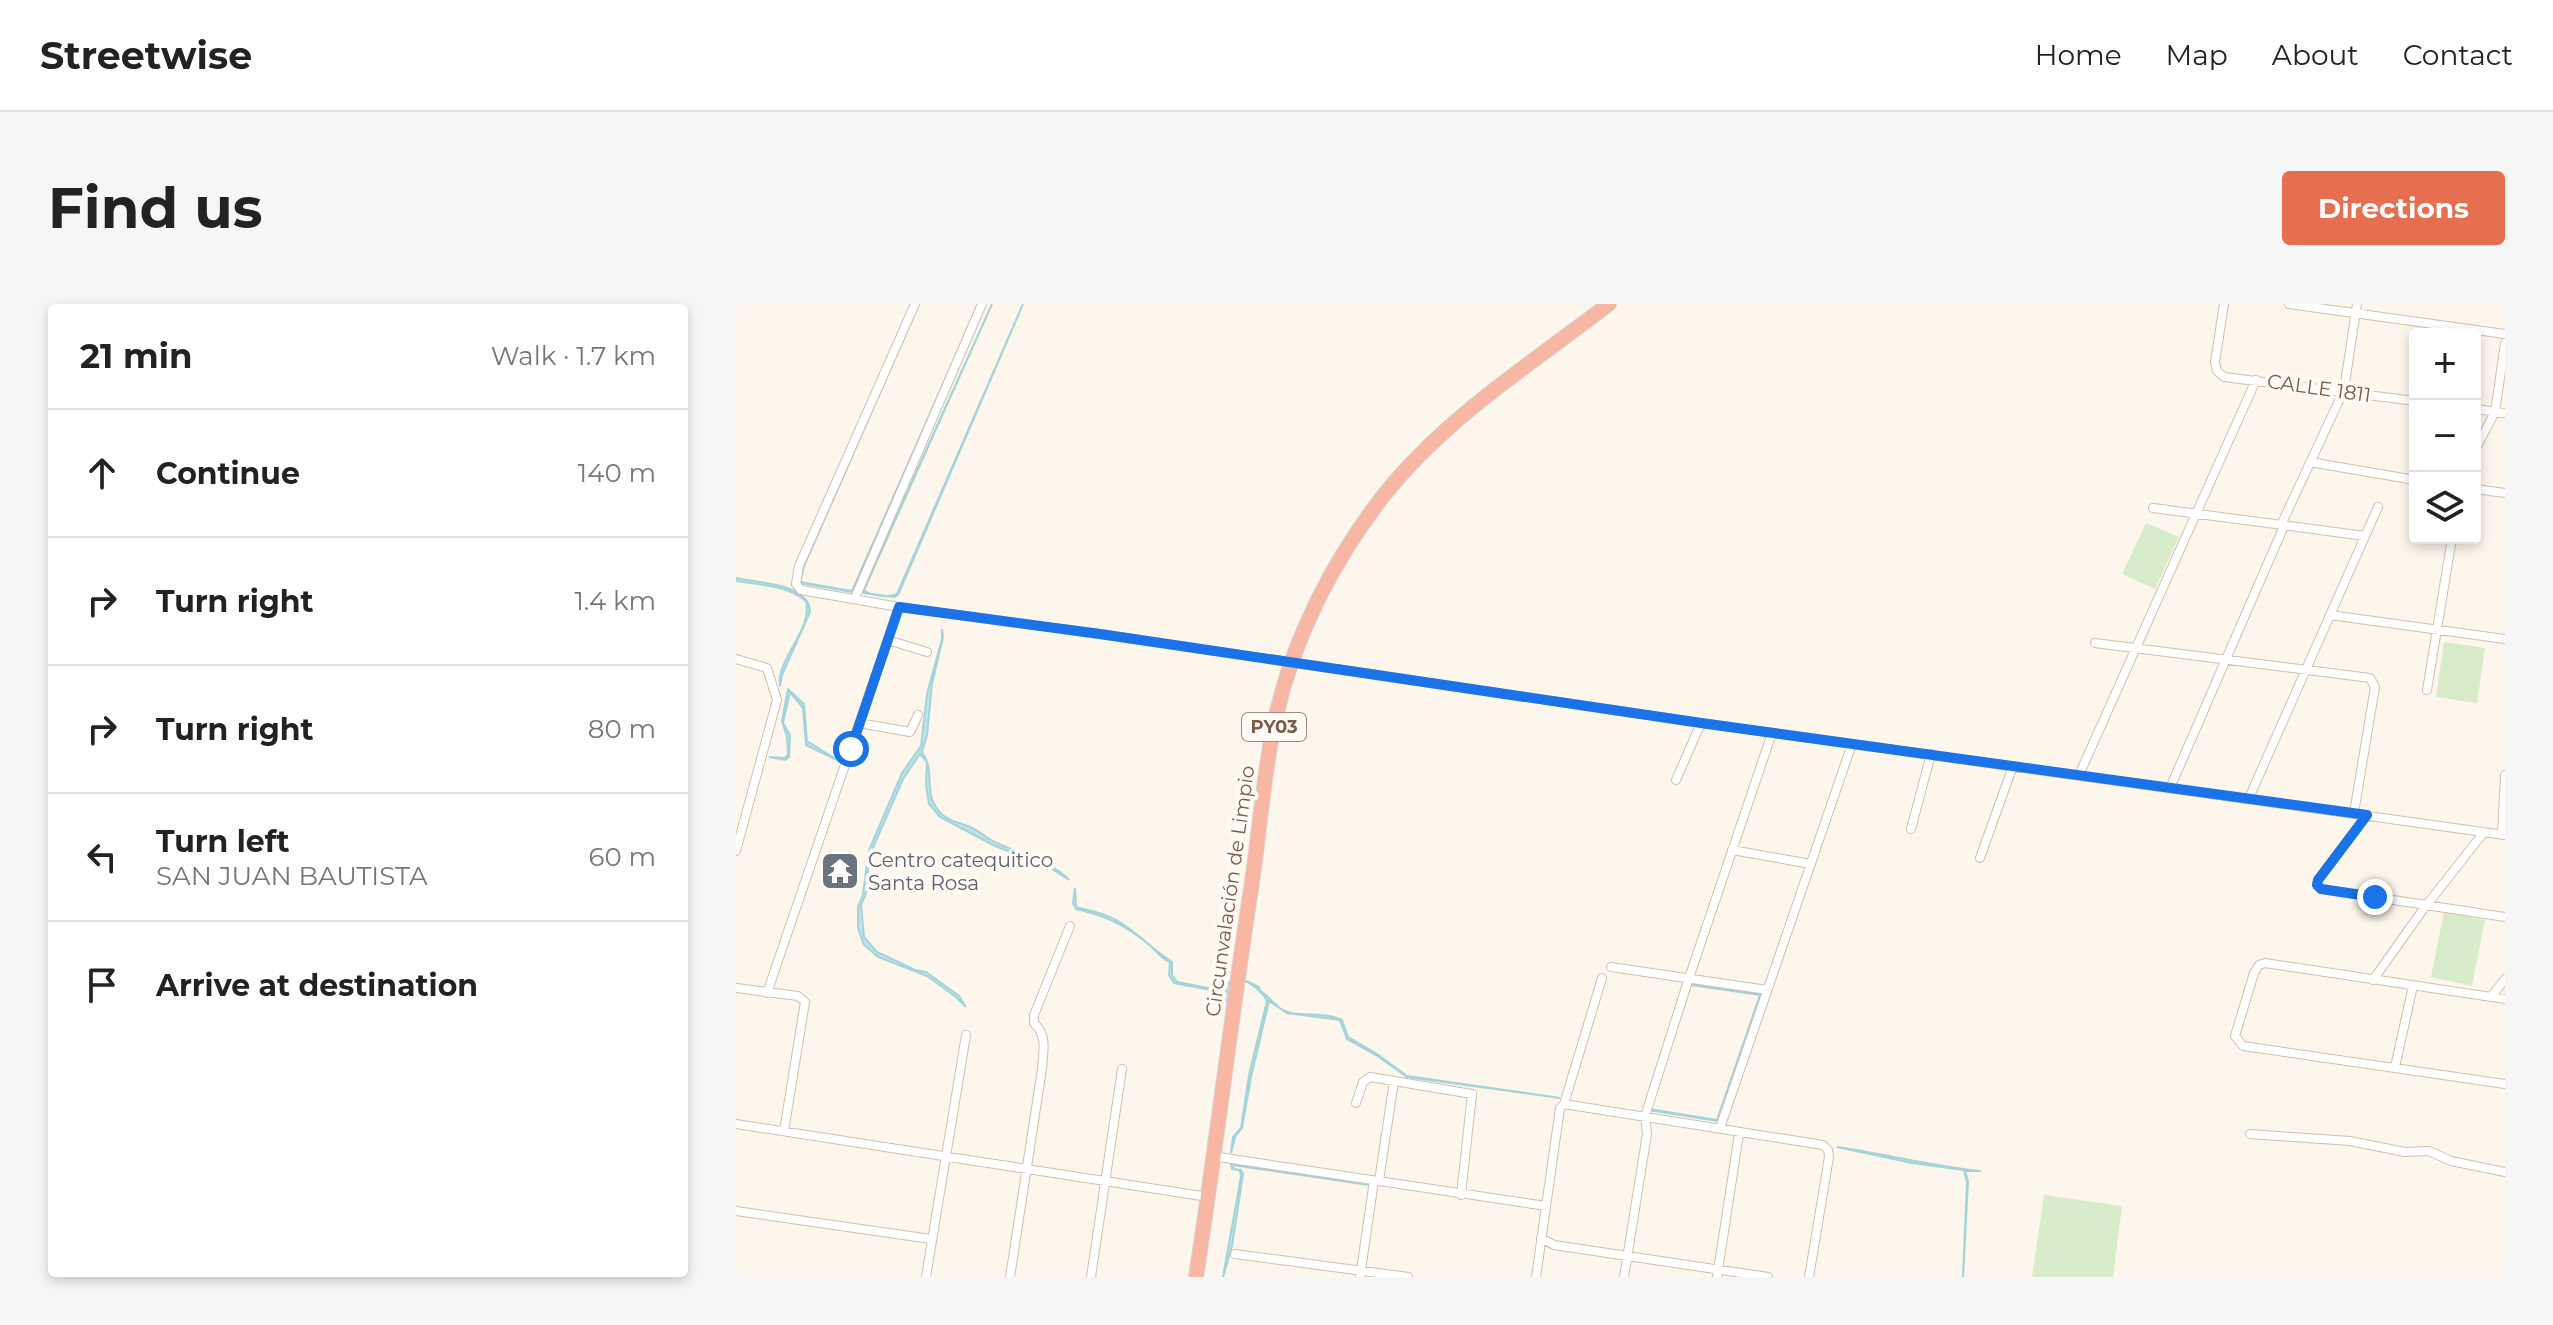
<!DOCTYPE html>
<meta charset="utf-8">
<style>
:root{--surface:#fff;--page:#f6f6f6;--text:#222;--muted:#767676;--line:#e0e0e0;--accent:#e76f51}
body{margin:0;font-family:Montserrat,sans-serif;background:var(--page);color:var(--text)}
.controls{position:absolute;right:24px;top:24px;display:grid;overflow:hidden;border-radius:8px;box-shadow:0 4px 12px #0003}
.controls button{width:72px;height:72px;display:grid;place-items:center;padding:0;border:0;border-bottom:2px solid var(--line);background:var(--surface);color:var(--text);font:40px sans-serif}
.stop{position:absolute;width:24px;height:24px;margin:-18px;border:6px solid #1a73e8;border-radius:50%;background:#fff}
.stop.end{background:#1a73e8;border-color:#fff;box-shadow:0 2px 8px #0008}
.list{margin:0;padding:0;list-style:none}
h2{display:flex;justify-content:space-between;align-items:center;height:104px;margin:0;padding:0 32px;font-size:34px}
h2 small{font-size:26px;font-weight:400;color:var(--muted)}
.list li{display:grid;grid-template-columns:52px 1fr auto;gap:24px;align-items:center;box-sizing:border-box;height:128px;padding:0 32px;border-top:2px solid var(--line)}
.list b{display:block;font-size:30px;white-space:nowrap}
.list p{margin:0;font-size:26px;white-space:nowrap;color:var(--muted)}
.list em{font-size:26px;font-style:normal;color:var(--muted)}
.icon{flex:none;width:44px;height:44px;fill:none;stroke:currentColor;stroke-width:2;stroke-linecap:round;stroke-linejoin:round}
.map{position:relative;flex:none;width:1769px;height:973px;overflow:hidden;border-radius:8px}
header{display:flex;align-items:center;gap:48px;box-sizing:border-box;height:112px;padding:0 40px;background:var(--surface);border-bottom:2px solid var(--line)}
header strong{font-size:38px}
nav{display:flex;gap:44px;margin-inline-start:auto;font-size:28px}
.intro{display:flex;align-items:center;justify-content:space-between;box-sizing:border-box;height:192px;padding:0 48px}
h1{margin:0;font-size:56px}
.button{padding:20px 36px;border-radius:8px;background:var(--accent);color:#fff;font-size:28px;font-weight:700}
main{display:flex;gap:48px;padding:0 48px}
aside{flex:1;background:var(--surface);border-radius:8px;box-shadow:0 4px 12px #0003}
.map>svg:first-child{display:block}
.green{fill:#d8ecc9}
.water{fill:#bfe3e8;stroke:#a5d3da;stroke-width:2;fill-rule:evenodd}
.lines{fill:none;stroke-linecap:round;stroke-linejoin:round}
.street-casing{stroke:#d1beb0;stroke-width:10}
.highway-casing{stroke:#dad1cd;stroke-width:16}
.street{stroke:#fff;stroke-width:8}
.highway{stroke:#f7b7a3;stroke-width:14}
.route{stroke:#1a73e8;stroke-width:10}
.labels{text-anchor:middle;stroke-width:8;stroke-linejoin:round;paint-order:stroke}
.shield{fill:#fffaf3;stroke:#a28b7f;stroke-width:2}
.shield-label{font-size:18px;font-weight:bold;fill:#7a5c4d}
.street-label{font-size:20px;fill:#7a5c4d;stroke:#fffaf3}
.worship-label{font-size:20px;fill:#5b616d;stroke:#fffaf3;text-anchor:start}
</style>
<header>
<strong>Streetwise</strong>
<nav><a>Home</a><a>Map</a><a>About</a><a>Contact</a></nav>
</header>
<div class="intro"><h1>Find us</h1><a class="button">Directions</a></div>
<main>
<aside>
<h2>21 min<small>Walk · 1.7 km</small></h2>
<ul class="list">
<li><svg class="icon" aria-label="ahead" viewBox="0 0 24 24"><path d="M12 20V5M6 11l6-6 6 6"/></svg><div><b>Continue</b></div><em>140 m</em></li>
<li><svg class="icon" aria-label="right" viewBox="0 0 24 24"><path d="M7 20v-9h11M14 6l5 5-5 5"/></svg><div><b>Turn right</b></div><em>1.4 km</em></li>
<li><svg class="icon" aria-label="right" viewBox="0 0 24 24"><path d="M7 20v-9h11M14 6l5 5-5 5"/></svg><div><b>Turn right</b></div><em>80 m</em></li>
<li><svg class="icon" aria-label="left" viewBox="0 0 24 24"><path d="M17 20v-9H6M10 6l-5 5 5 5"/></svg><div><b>Turn left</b><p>SAN JUAN BAUTISTA</p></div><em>60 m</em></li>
<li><svg class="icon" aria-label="arrive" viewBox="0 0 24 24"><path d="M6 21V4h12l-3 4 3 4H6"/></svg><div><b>Arrive at destination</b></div></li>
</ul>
</aside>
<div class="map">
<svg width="1769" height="973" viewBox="0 0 1769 973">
<rect width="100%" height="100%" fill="#fdf6ec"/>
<path class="green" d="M 1410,219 L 1443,233 L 1419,285 L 1386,270 Z
M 1708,338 L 1749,344 L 1741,399 L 1700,393 Z
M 1708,608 L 1749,616 L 1736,682 L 1695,673 Z
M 1308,891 L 1386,902 L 1377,973 L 1296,973 Z"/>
<path class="water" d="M 183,0 L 68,262 L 64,278 L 116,287 L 242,0 L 116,288 L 63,279 L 67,262 Z
M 256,0 L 128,286 C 134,292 153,294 161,290 L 287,0 L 162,291 L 158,293 L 128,289 L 127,286 Z
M 0,274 C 21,279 74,279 74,308 L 46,371 L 44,382 C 40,354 77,327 70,297 C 51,281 24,281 0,277 Z
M 206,325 L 207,333 L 196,380 L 191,431 L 186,448 C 200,468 187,487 202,506 C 210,517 223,518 234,523 C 244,527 251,535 261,539 C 285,551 314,556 333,576 L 316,565 L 259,542 L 204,513 L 193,500 L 190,480 L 191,458 L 184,450 L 167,475 L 133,553 L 131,587 L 125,601 L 128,633 L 141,648 L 179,666 L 190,668 L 223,692 L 230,703 L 220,693 L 191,672 L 142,653 L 128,641 L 122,624 L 122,603 L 127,590 L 133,546 L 166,469 L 185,442 L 191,390 L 206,335 Z
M 52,385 L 68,400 L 71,437 L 105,458 L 70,441 L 67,404 L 54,388 L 47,419 L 54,431 L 53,453 L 49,456 L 33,453 L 49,454 L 52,450 L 51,433 L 46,417 Z
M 339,584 L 340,603 C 353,607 366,608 378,615 C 401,627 416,646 436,658 L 436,671 L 441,678 L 482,686 L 488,695 L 489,682 L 493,679 L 491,697 L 487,697 L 480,687 L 438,679 L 433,671 L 434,658 C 421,653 420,645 410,638 C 386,619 369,612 340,605 L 337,599 Z
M 506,675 L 523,683 L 524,687 C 535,693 540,706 555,709 C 572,712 590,708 606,716 L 612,733 L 641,750 L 671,772 L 824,794 L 671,773 L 640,751 L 611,735 L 604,716 L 551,709 L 533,697 L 515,773 L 506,824 L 499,833 L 495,849 L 497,833 L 505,824 L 513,771 L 531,697 C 526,686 516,680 506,675 Z
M 955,679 L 1025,690 L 981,817 L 912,806 ZM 955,681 L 1024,691 L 981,816 L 913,805 Z
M 1101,843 C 1149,850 1196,862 1245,867 L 1229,867 L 1232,877 L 1227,973 L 1231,878 L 1228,866 L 1176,859 Z
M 495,860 L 506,860 L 633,881 L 496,861 L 498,865 L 505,866 L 507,870 L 496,942 L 487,973 L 505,872 L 504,866 L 496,865 Z"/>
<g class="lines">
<g class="street-casing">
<path id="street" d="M 179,0 L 63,262 L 60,280 L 65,286 L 163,303 L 364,330 L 965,419 L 1769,531
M 1488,0 L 1479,58 L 1481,67 L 1488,73 L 1679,97
M 1553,0 L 1769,30
M 1739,105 L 1769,109
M 1739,146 L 1759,108 L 1769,39
M 1574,158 L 1679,176
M 1739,185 L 1769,189
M 1417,204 L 1629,232
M 1545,221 L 1608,86 L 1621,0
M 119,294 L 246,0
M 1594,311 L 1769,335
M 152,336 L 191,348
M 1359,339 L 1634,374 L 1639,383 L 1618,509
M 0,355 L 31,364 L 41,396 L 0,547
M 1691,386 L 1716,234
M 123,419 L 174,428 L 182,411
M 1343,471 L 1520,76
M 940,476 L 965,419
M 1434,484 L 1548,222
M 1513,494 L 1642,203
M 1631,511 L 1582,576 L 1581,581 L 1585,585 L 1769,613
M 1175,525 L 1195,450
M 1766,531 L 1769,471
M 996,546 L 1075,560
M 1244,554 L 1277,462
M 875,663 L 1031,686
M 1637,676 L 1686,607 L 1748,528
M 0,684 L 62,692 L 69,698 L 48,827
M 31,689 L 163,303
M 1755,693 L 1769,675
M 1769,695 L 1529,659 L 1523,661 L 1518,669 L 1499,732 L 1507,742 L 1769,780
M 1659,763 L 1677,682
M 620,799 L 627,778 L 634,773 L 736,790 L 725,891
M 828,800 L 866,674
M 0,820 L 472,893
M 984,824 L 1116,440
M 1514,830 L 1614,837 L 1669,848 L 1693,847 L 1715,857 L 1769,868
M 476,852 L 810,902
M 643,877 L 658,777
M 0,907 L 195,935
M 805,934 L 818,941 L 1032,973
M 499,950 L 672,973
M 190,973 L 230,731
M 274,973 L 306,765 C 307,748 312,732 298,719 L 298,711 L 334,622
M 355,973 L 386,765
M 624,973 L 638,877
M 800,973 L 824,804 L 828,800 L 1087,841 L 1092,846 L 1093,853 L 1073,973
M 888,973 L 911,830 L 909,812 L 953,674 L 1036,429
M 981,973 L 1003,830"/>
</g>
<g class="highway-casing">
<path id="highway" d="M 460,973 C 480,844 495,714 515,585 C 524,527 527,469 540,412 C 558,332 598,255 648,191 C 709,114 796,59 873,0"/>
</g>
<use href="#street" class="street"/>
<use href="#highway" class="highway"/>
</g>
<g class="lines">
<path class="route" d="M 115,445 L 163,303 L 364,330 L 965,419 L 1631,511 L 1582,576 L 1581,581 L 1585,585 L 1639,593"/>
</g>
<defs>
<g id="temple-square" transform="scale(2)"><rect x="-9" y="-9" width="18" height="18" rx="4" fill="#6b7280" stroke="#fffaf3"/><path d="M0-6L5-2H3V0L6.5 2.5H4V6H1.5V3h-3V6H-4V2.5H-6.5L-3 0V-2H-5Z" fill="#fff"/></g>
</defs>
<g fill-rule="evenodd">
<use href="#temple-square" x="104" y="567"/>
</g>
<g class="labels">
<rect class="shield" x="506" y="409" width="64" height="28" rx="6"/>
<g class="shield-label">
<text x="538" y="429">PY03</text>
</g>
<g class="street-label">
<text transform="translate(1583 84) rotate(8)" y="7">CALLE 1811</text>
<text transform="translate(494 587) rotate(-82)" y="7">Circunvalación de Limpio</text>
</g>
<g class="worship-label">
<text x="132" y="563">Centro catequitico<tspan x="132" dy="23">Santa Rosa</tspan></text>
</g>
</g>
</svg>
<div class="controls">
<button>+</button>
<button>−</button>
<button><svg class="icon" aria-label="layers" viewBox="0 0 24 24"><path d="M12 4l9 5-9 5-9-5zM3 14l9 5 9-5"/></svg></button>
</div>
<div class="stop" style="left:115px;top:445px"></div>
<div class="stop end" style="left:1639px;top:593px"></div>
</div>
</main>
